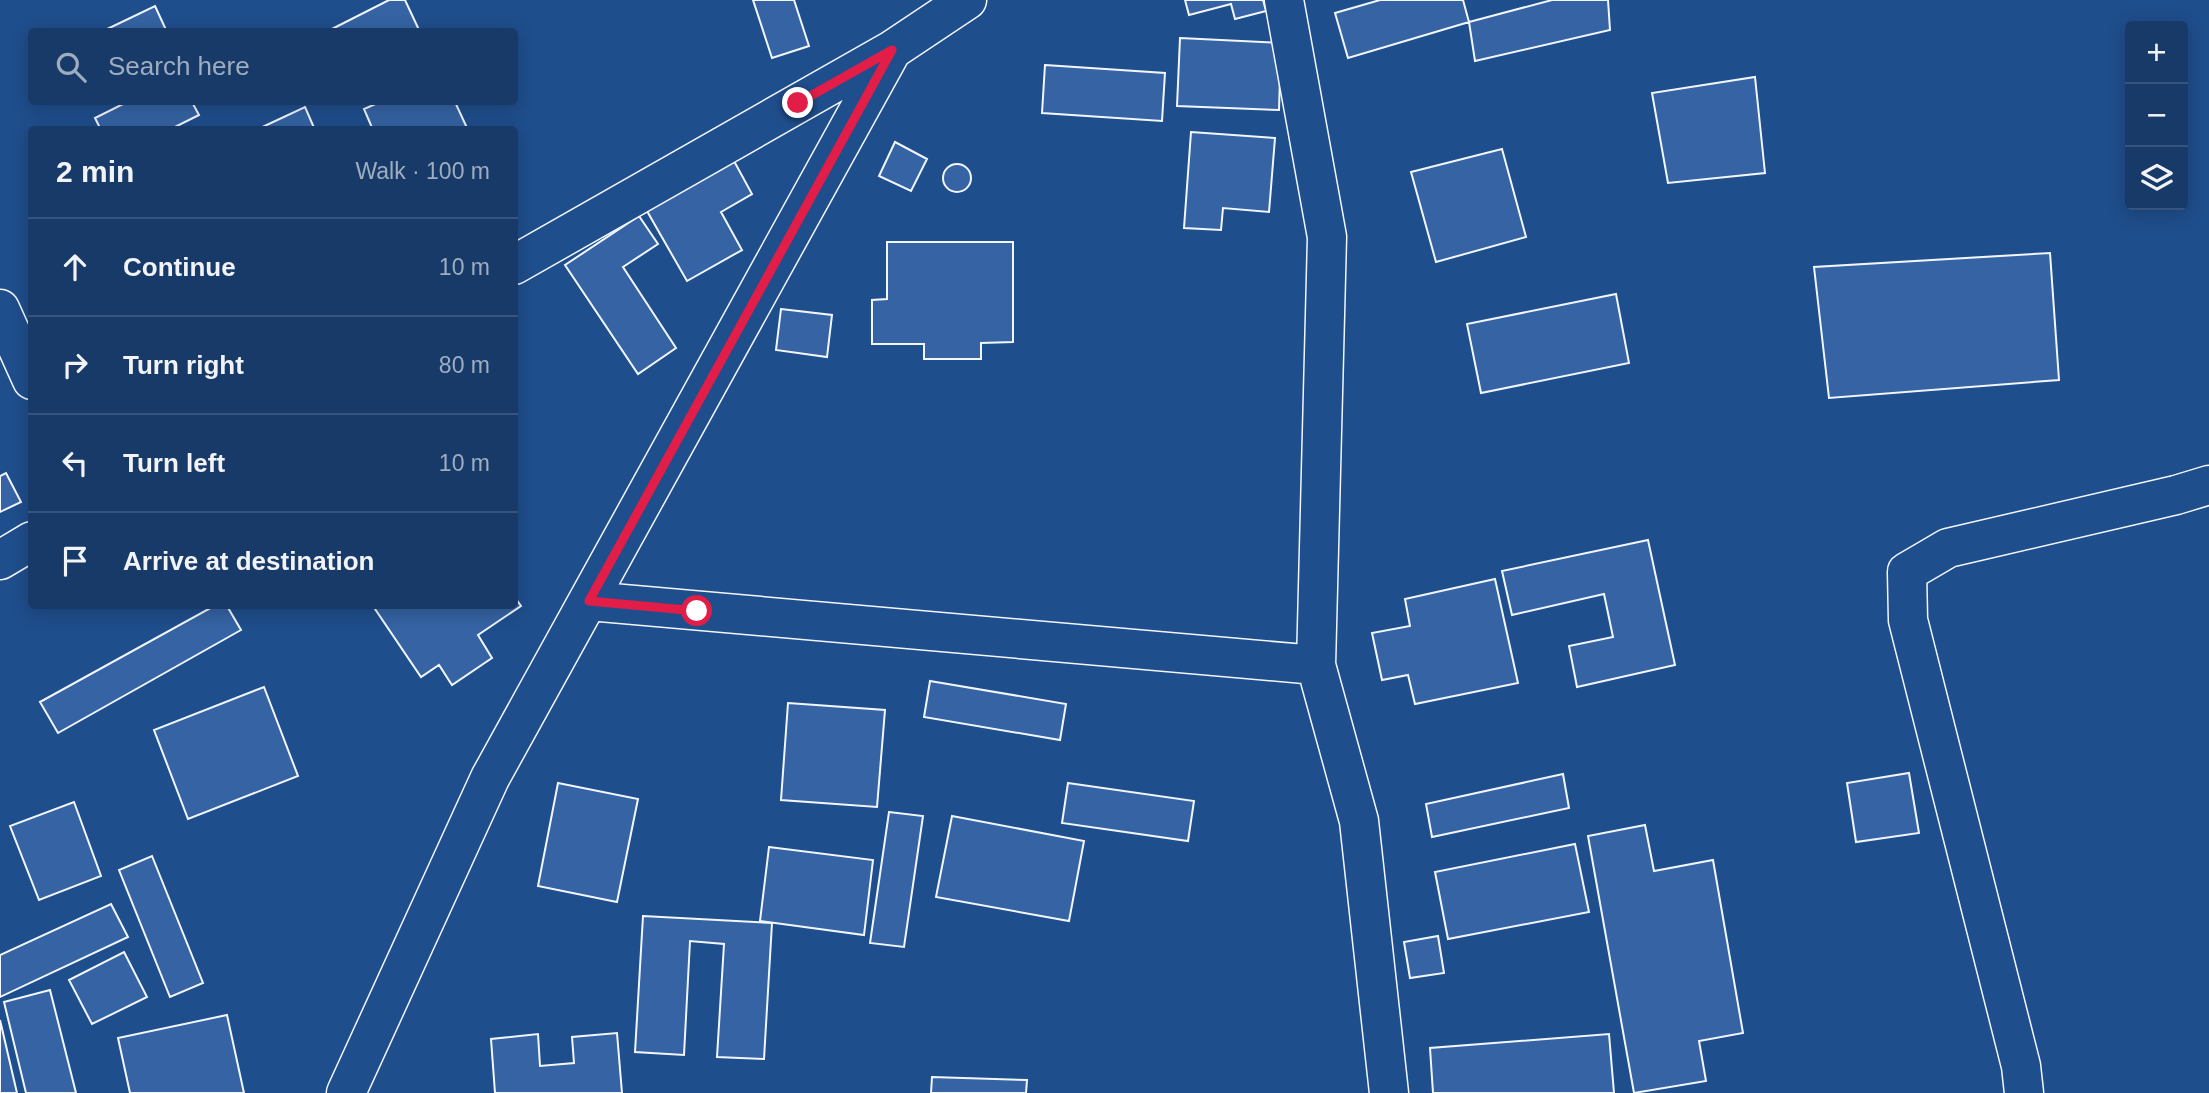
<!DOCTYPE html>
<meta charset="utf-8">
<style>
:root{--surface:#173a69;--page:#20416f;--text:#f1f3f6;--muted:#9eadc0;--line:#36547d}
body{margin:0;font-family:Helvetica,sans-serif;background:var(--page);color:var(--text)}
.controls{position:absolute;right:21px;top:21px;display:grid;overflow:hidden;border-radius:7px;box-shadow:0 4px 18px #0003}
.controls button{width:63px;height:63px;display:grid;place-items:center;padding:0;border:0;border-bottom:2px solid var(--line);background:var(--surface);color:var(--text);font:35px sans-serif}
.stop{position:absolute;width:21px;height:21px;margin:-16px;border:5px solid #e11d48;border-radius:50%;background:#fff}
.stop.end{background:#e11d48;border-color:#fff;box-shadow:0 2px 7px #0008}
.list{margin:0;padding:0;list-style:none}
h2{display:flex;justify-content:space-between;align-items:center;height:91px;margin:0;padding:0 28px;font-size:30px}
h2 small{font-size:23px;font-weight:400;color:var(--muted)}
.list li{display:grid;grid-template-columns:46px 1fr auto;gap:21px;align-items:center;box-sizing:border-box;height:98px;padding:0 28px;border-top:2px solid var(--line)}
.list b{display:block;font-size:26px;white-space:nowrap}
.list em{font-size:23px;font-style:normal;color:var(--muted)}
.icon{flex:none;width:38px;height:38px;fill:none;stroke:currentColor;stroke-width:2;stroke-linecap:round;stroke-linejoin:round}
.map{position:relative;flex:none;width:2209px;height:1093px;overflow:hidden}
.search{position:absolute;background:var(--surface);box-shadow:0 4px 18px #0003;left:28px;top:28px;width:490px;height:77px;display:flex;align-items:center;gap:18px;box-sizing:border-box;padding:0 24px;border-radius:7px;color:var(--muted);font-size:26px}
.panel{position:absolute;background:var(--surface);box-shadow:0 4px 18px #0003;left:28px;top:126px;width:490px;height:483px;border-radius:7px}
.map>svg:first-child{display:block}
.building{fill:#3563a3;stroke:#f2f6ff;stroke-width:2}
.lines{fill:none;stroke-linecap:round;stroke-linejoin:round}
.street-casing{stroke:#f2f6ff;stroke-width:41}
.street{stroke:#1f4e8c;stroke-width:38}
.route{stroke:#e11d48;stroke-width:9}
</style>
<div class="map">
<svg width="2209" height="1093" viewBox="0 0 2209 1093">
<rect width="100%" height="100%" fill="#1f4e8c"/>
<path class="building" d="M 389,0 L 405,0 L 420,32 L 326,32 Z
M 753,0 L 794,0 L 809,46 L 772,58 Z
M 1185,0 L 1263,0 L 1266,11 L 1235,19 L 1231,4 L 1189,15 Z
M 1380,0 L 1463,0 L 1469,22 L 1348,58 L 1335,13 Z
M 1552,0 L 1608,0 L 1610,30 L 1475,61 L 1469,22 Z
M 155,6 L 167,32 L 101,32 Z
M 1180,38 L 1281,43 L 1279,110 L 1177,106 Z
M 1045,65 L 1165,73 L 1162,121 L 1042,113 Z
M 1755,77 L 1765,173 L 1668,183 L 1652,93 Z
M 127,102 L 192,102 L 199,115 L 169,130 L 101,130 L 95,118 Z
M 380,102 L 455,102 L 468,130 L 373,130 L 364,109 Z
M 305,107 L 315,130 L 256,130 Z
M 1191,132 L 1275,138 L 1269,212 L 1223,208 L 1221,230 L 1184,228 Z
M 895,142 L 927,159 L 911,191 L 879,176 Z
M 1502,149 L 1526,237 L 1436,262 L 1411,172 Z
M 734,161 L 752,194 L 721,212 L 742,250 L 687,281 L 647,211 Z
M943 178a14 14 0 1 1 28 0a14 14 0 1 1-28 0Z
M 639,216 L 658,244 L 623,267 L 676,348 L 638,374 L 565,265 Z
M 887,242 L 1013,242 L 1013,342 L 981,343 L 981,359 L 924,359 L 924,344 L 872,344 L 872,300 L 887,299 Z
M 2050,253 L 2059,380 L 1829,398 L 1814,267 Z
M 1616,294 L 1629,363 L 1481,393 L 1467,324 Z
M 781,309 L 832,315 L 827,357 L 776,350 Z
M 6,473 L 21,502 L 0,512 L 0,476 Z
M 1648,540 L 1675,665 L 1577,687 L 1569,646 L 1613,637 L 1604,594 L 1512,615 L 1502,571 Z
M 1495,579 L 1518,683 L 1415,704 L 1408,675 L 1382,680 L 1372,633 L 1410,626 L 1405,599 Z
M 514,596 L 521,606 L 478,635 L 492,658 L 452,685 L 439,665 L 421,677 L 373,606 L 514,606 Z
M 214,606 L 227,606 L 241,630 L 58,733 L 40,702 Z
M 930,681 L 1066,704 L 1060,740 L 924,717 Z
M 264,687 L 298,776 L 188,819 L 154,730 Z
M 788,703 L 885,710 L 877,807 L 781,800 Z
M 1909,773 L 1919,833 L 1856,842 L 1847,783 Z
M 1563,774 L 1569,808 L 1432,837 L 1426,804 Z
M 558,783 L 638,799 L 617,902 L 538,886 Z
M 1068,783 L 1194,801 L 1188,841 L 1062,823 Z
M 74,802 L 101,876 L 39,900 L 10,826 Z
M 889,812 L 923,816 L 904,947 L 870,943 Z
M 952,816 L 1084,841 L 1069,921 L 936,897 Z
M 1645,825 L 1654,871 L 1713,860 L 1743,1033 L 1699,1041 L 1706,1081 L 1634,1093 L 1588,836 Z
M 1575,844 L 1589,912 L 1448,939 L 1435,872 Z
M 769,847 L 873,860 L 864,935 L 760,921 Z
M 152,856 L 203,983 L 170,997 L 119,870 Z
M 111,904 L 128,937 L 0,997 L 0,955 Z
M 643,916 L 772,923 L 764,1059 L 717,1057 L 724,944 L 690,941 L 684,1055 L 635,1052 Z
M 1438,936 L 1444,973 L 1410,978 L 1404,942 Z
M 124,952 L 147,997 L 92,1024 L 69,980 Z
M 50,990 L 76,1093 L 26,1093 L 4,1002 Z
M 227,1015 L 244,1093 L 130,1093 L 118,1038 Z
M 0,1020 L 17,1093 L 0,1093 Z
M 617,1033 L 622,1093 L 495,1093 L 491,1039 L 538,1034 L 540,1066 L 574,1063 L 572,1037 Z
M 1609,1034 L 1614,1093 L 1433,1093 L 1430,1048 Z
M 932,1077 L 1027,1080 L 1026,1093 L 931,1093 Z"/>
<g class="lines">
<g class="street-casing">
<path id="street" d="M 1284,0 L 1327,237 L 1316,665 L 1359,821 L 1389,1093
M 514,265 L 892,50 L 967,0
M 0,309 L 32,380
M 0,560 L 32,541
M 589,601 L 1316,665
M 346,1093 L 490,778 L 892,50
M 2024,1093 L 2021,1066 L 1908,620 L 1907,572 L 1948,548 L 2176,495 L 2209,485"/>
</g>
<use href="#street" class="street"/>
</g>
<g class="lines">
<path class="route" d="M 697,611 L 589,601 L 892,50 L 798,103"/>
</g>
</svg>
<div class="controls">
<button>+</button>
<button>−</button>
<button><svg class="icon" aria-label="layers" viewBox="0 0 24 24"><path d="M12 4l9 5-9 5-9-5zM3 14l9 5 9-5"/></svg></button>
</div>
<div class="stop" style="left:697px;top:611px"></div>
<div class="stop end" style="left:798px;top:103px"></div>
<div class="search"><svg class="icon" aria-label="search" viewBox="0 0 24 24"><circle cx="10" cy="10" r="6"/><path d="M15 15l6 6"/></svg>Search here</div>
<section class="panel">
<h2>2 min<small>Walk · 100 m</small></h2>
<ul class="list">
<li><svg class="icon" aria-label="ahead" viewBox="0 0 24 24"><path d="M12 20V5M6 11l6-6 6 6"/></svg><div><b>Continue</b></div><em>10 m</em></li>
<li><svg class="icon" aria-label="right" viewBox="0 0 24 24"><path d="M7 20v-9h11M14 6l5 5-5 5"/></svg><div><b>Turn right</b></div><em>80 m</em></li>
<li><svg class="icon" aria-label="left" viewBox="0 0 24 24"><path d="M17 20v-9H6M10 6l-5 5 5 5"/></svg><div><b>Turn left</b></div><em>10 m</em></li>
<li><svg class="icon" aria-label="arrive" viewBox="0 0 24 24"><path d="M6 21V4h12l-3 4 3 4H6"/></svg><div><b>Arrive at destination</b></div></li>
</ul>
</section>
</div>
